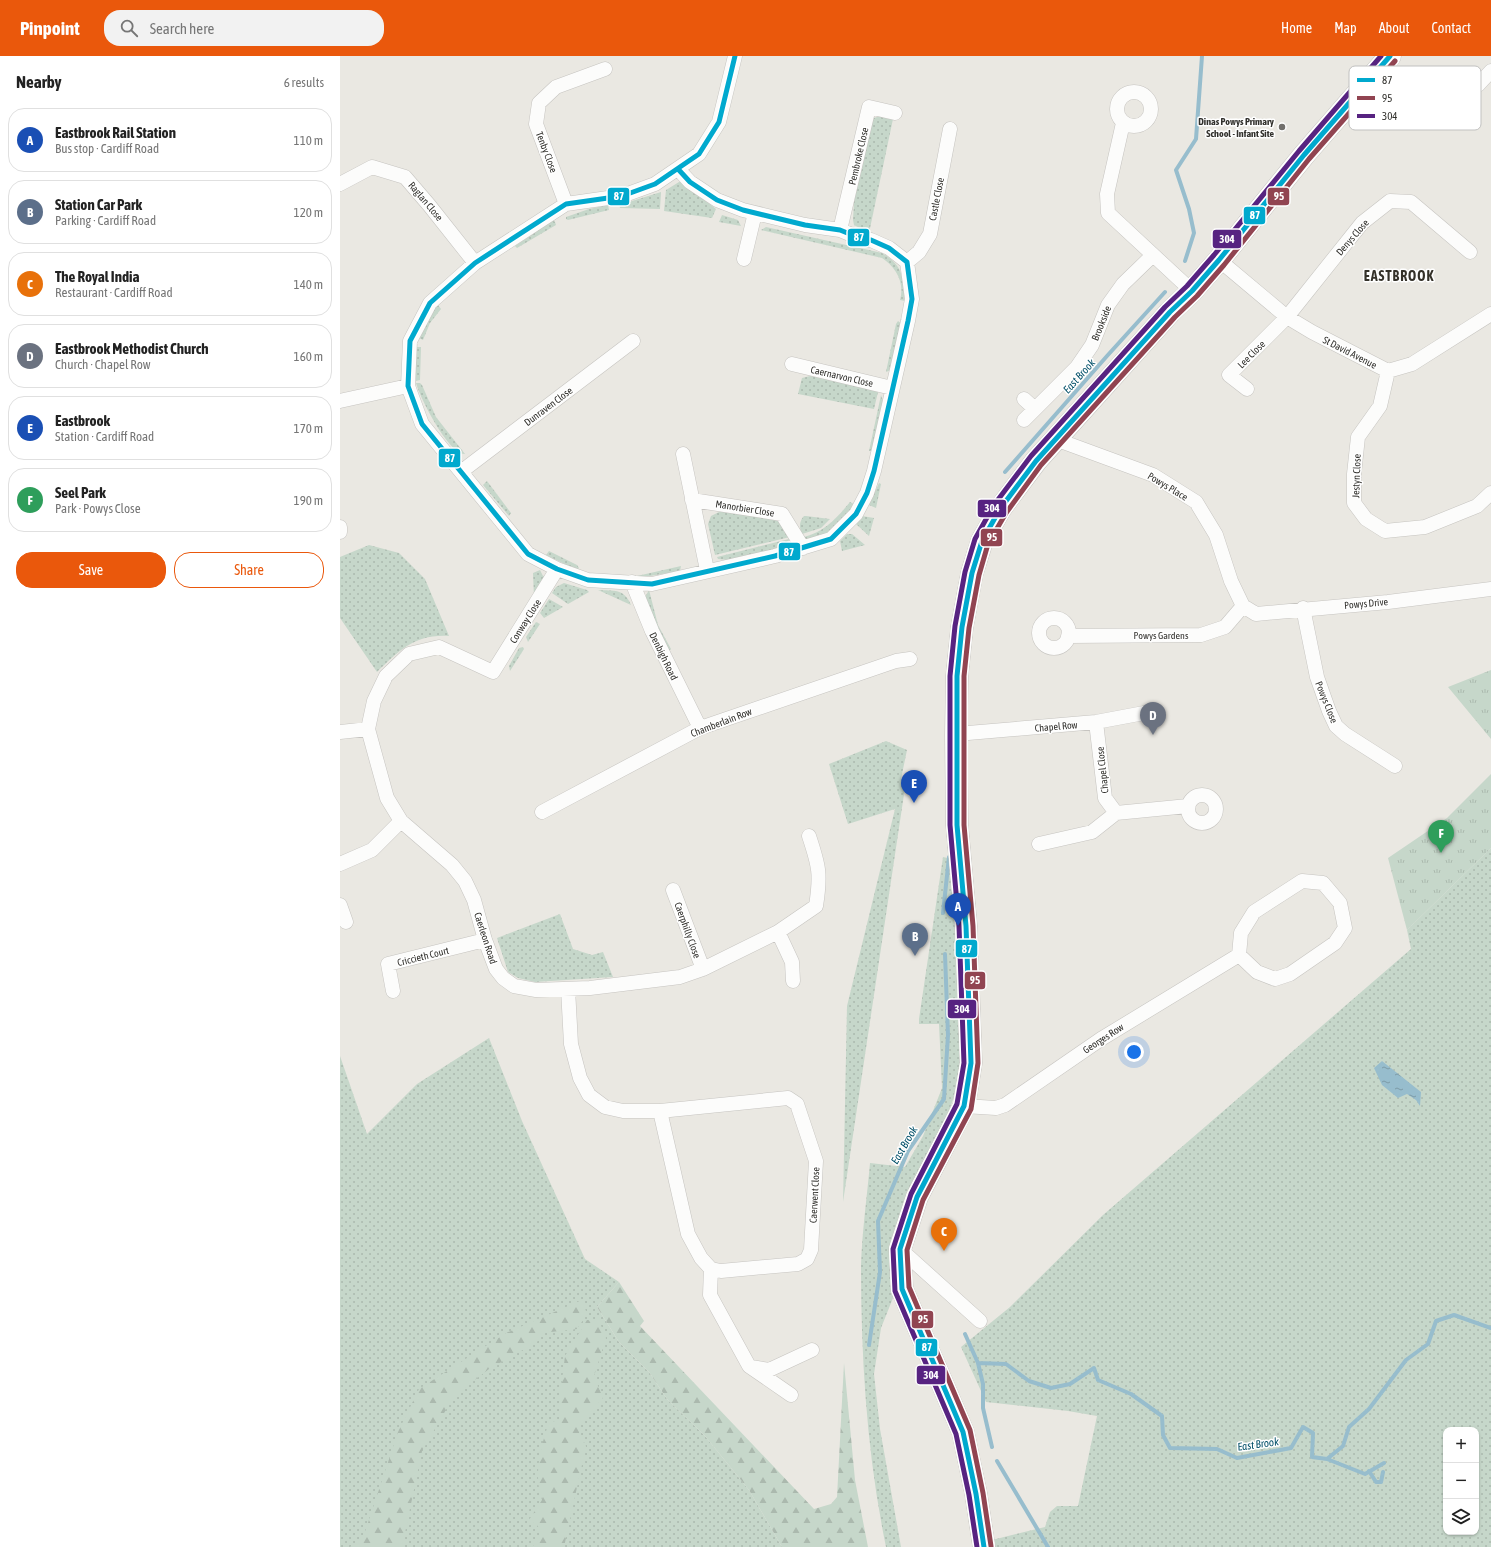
<!DOCTYPE html>
<meta charset="utf-8">
<style>
:root{--surface:#fff;--page:#f2f2f2;--text:#222;--muted:#767676;--line:#e0e0e0;--accent:#ea580c}
body{margin:0;font-family:"Asap Condensed",sans-serif;background:var(--page);color:var(--text)}
.controls{position:absolute;right:12px;bottom:12px;display:grid;overflow:hidden;border-radius:8px;box-shadow:0 1px 3px #0004}
.controls button{width:36px;height:36px;display:grid;place-items:center;padding:0;border:0;border-bottom:1px solid var(--line);background:var(--surface);color:var(--text);font:20px sans-serif}
.you{position:absolute;left:794px;top:996px;width:14px;height:14px;margin:-10px;border:3px solid #fff;border-radius:50%;background:#1a73e8;box-shadow:0 0 0 6px #1a73e833}
.badge{display:grid;place-items:center;width:26px;height:26px;border-radius:50%;background:var(--accent);color:#fff;font-size:13px;font-weight:700}
.pin{position:absolute;translate:-50% -33px;filter:drop-shadow(0 1px 2px #0008)}
.pin::after{content:'';position:absolute;top:21px;width:14px;height:12px;background:inherit;clip-path:polygon(0 0,100% 0,50% 100%)}
.list{margin:0;padding:0;list-style:none}
h2{display:flex;justify-content:space-between;align-items:center;height:52px;margin:0;padding:0 16px;font-size:17px}
h2 small{font-size:13px;font-weight:400;color:var(--muted)}
.list li{display:grid;grid-template-columns:26px 1fr auto;gap:12px;align-items:center;box-sizing:border-box;height:64px;margin:0 8px 8px;padding:0 8px;border:1px solid var(--line);border-radius:16px}
.list b{display:block;font-size:15px;white-space:nowrap}
.list p{margin:0;font-size:13px;white-space:nowrap;color:var(--muted)}
.list em{font-size:13px;font-style:normal;color:var(--muted)}
.actions{display:flex;gap:8px;padding:12px 16px}
.actions a{flex:1;padding:9px 0;border:1px solid var(--accent);border-radius:16px;text-align:center;font-size:14px;color:var(--accent)}
.actions .main{background:var(--accent);color:#fff}
.icon{flex:none;width:22px;height:22px;fill:none;stroke:currentColor;stroke-width:2;stroke-linecap:round;stroke-linejoin:round}
.map{position:relative;flex:none;width:1151px;height:1491px;overflow:hidden}
header{display:flex;align-items:center;gap:24px;box-sizing:border-box;height:56px;padding:0 20px;background:var(--accent);color:#fff}
header strong{font-size:19px}
nav{display:flex;gap:22px;margin-inline-start:auto;font-size:14px}
.search{width:280px;height:36px;background:var(--page);display:flex;align-items:center;gap:10px;box-sizing:border-box;padding:0 14px;border-radius:16px;color:var(--muted);font-size:15px}
main{display:flex}
aside{flex:1;background:var(--surface)}
.map>svg:first-child{display:block}
.grass{fill:url(#grass-dots);fill-rule:evenodd}
.forest{fill:url(#forest-firs)}
.park{fill:url(#park-tufts)}
.water{fill:url(#water-ripples)}
.lines{fill:none;stroke-linecap:round;stroke-linejoin:round}
.stream{stroke:#97bdcd;stroke-width:4}
.street-casing{stroke:#c6c4c0;stroke-width:15}
.primary-casing{stroke:#c6c4c0;stroke-width:23}
.street{stroke:#fcfcfb;stroke-width:14}
.primary{stroke:#fcfcfb;stroke-width:22}
.bus-1-casing{stroke:#fff;stroke-width:8}
.bus-2-casing{stroke:#fff;stroke-width:8}
.bus-3-casing{stroke:#fff;stroke-width:8}
.bus-1{stroke:#00a9ce;stroke-width:5}
.bus-2{stroke:#914451;stroke-width:5}
.bus-3{stroke:#572381;stroke-width:5}
.poi-dot{fill:#72706c;stroke:#fff;stroke-width:1.5}
.labels{text-anchor:middle;stroke-width:3;stroke-linejoin:round;paint-order:stroke}
.poi-label{font-size:10px;font-weight:bold;fill:#31302c;stroke:#fff;text-anchor:end}
.street-label{font-size:10px;fill:#31302c;stroke:#fff}
.water-label{font-size:11px;font-style:italic;fill:#004f68;stroke:#fff}
.district-label{font-size:14px;font-weight:bold;letter-spacing:1px;fill:#343129;stroke:#fff}
.key{fill:#fff;stroke:#c1c1c0;stroke-width:1}
.key-label{font-size:11px;fill:#31302c}
.line-badge{stroke:#fff;stroke-width:1.5}
.badge-label{font-size:11px;text-anchor:middle;font-weight:bold;fill:#fff}
</style>
<header>
<strong>Pinpoint</strong>
<div class="search"><svg class="icon" aria-label="search" viewBox="0 0 24 24"><circle cx="10" cy="10" r="6"/><path d="M15 15l6 6"/></svg>Search here</div>
<nav><a>Home</a><a>Map</a><a>About</a><a>Contact</a></nav>
</header>
<main>
<aside>
<h2>Nearby<small>6 results</small></h2>
<ul class="list">
<li><span class="badge" style="background:#1a4fb4">A</span><div><b>Eastbrook Rail Station</b><p>Bus stop · Cardiff Road</p></div><em>110 m</em></li>
<li><span class="badge" style="background:#5c6f8a">B</span><div><b>Station Car Park</b><p>Parking · Cardiff Road</p></div><em>120 m</em></li>
<li><span class="badge" style="background:#e8710a">C</span><div><b>The Royal India</b><p>Restaurant · Cardiff Road</p></div><em>140 m</em></li>
<li><span class="badge" style="background:#6b7280">D</span><div><b>Eastbrook Methodist Church</b><p>Church · Chapel Row</p></div><em>160 m</em></li>
<li><span class="badge" style="background:#1a4fb4">E</span><div><b>Eastbrook</b><p>Station · Cardiff Road</p></div><em>170 m</em></li>
<li><span class="badge" style="background:#2e9e5b">F</span><div><b>Seel Park</b><p>Park · Powys Close</p></div><em>190 m</em></li>
</ul>
<div class="actions"><a class="main">Save</a><a>Share</a></div>
</aside>
<div class="map">
<svg width="1151" height="1491" viewBox="0 0 1151 1491">
<defs>
<pattern id="grass-dots" width="8" height="8" patternUnits="userSpaceOnUse"><rect width="8" height="8" fill="#c6d7ca"/><path d="M2 2h.1M6 6h.1" fill="none" stroke="#abb9ae" stroke-width="1.8" stroke-linecap="round"/></pattern>
<pattern id="forest-firs" width="22" height="20" patternUnits="userSpaceOnUse"><rect width="22" height="20" fill="#c6d7ca"/><path d="M5 1l3.5 6h-7zM16 11l3.5 6h-7z" fill="#abb9ae"/></pattern>
<pattern id="park-tufts" width="24" height="20" patternUnits="userSpaceOnUse"><rect width="24" height="20" fill="#c6d7ca"/><path d="M3 7l-1-3M5 7V3M7 7l1-3M15 17l-1-3M17 17v-4M19 17l1-3" fill="none" stroke="#abb9ae"/></pattern>
<pattern id="water-ripples" width="26" height="14" patternUnits="userSpaceOnUse"><rect width="26" height="14" fill="#97bdcd"/><path d="M2 4q2-2 4 0t4 0M15 11q2-2 4 0t4 0" fill="none" stroke="#7c9aa7"/></pattern>
</defs>
<rect width="100%" height="100%" fill="#eae8e2"/>
<path class="grass" d="M 540,60 L 553,63 L 529,177 L 514,169 L 513,164 L 514,146 L 531,68 L 534,62 Z
M 339,126 L 342,126 L 376,153 L 372,162 L 324,155 L 326,134 Z
M 321,136 L 320,153 L 280,152 L 279,149 Z
M 268,149 L 269,154 L 228,164 L 226,163 L 226,161 L 249,153 Z
M 382,159 L 398,164 L 401,170 L 379,166 Z
M 213,164 L 215,166 L 216,169 L 177,192 L 175,190 Z
M 426,171 L 542,197 C 564,210 563,222 565,245 L 560,244 C 565,227 556,211 542,202 L 421,174 Z
M 98,249 L 101,253 L 90,267 L 83,284 L 79,282 L 94,253 Z
M 558,265 L 562,268 L 551,314 L 546,316 L 556,268 Z
M 76,291 L 81,291 L 80,324 L 76,325 L 75,320 Z
M 470,320 L 533,333 L 538,336 L 534,353 L 458,338 L 462,322 Z
M 76,327 L 80,327 L 82,329 L 96,361 L 125,398 C 109,399 80,342 76,327 Z
M 541,339 L 543,345 L 535,394 L 529,395 Z
M 147,425 L 171,457 L 169,460 L 143,429 Z
M 539,427 L 541,428 L 536,452 L 529,449 Z
M 510,446 L 514,448 L 507,459 L 489,477 L 465,484 L 464,481 C 484,476 497,462 510,446 Z
M 379,456 L 388,456 L 441,465 L 450,481 L 375,499 L 368,468 L 371,460 Z
M 464,460 L 466,460 L 490,463 L 481,472 L 462,478 C 459,472 459,465 464,460 Z
M 522,460 L 534,462 L 529,480 L 516,468 Z
M 507,478 L 512,478 L 525,489 L 502,495 L 500,485 Z
M 449,483 L 448,488 L 443,492 L 388,504 L 378,503 L 377,501 Z
M 29,489 L 59,497 L 85,523 L 109,580 C 75,578 60,594 37,616 L 0,562 L 0,501 Z
M 209,495 L 237,509 L 239,512 L 237,514 L 206,499 Z
M 341,510 L 340,515 L 298,522 L 297,520 Z
M 200,514 L 203,520 L 207,519 L 194,541 L 193,517 Z
M 224,527 L 247,534 L 249,536 L 228,548 L 212,537 L 216,531 Z
M 258,534 C 274,535 284,532 291,549 Z
M 309,534 L 318,569 L 331,593 L 328,595 L 304,543 Z
M 209,543 L 223,551 L 204,562 L 200,557 Z
M 196,566 L 200,568 L 188,586 L 186,581 Z
M 183,591 L 184,593 L 170,615 L 169,610 L 179,592 Z
M 546,685 L 567,694 L 561,723 L 566,725 L 503,1146 L 507,950 L 555,753 L 508,768 L 489,708 Z
M 1151,792 L 1151,1491 L 653,1491 L 652,1484 L 705,1471 L 710,1456 L 717,1450 L 738,1450 L 757,1360 L 728,1355 L 646,1346 L 621,1291 L 670,1251 L 763,1159 L 1071,893 L 1067,874 ZM 1106,1374 L 1136,1374 L 1136,1476 L 1106,1476 Z
M 603,801 L 612,803 L 621,1003 L 614,1041 L 607,1060 L 555,1237 L 541,1272 L 534,1318 L 540,1373 L 561,1491 L 546,1491 C 527,1399 521,1304 521,1210 C 522,1176 527,1141 530,1107 L 565,1111 L 583,1080 L 602,1032 L 599,968 L 579,968 L 579,963 Z
M 220,858 L 233,893 L 252,899 L 263,896 L 273,921 L 195,926 L 178,922 L 168,916 L 157,882 Z
M 149,982 L 182,1065 L 245,1203 L 279,1226 L 257,1251 L 279,1286 L 309,1316 L 327,1343 L 365,1380 L 409,1434 L 442,1491 L 0,1491 L 0,1000 L 27,1078 L 77,1028 Z"/>
<path class="forest" d="M 279,1226 L 304,1265 L 300,1270 L 474,1453 L 491,1448 L 497,1441 L 504,1307 L 515,1424 L 528,1491 L 442,1491 L 409,1434 L 365,1380 L 327,1343 L 309,1316 L 279,1286 L 257,1251 Z
M 242,1244 L 247,1258 L 237,1273 L 202,1277 L 197,1286 L 149,1313 L 114,1340 L 82,1395 L 62,1491 L 10,1491 L 24,1479 L 58,1376 L 79,1333 L 166,1277 Z
M 247,1264 L 259,1265 L 266,1282 L 254,1320 L 263,1342 L 241,1367 L 239,1376 L 246,1390 L 224,1491 L 192,1491 L 200,1482 L 198,1470 L 189,1464 L 202,1444 C 193,1419 201,1390 209,1366 L 222,1364 L 219,1349 L 225,1300 Z"/>
<path class="park" d="M 1151,614 L 1151,683 L 1108,631 Z
M 1151,718 L 1151,792 L 1067,874 L 1048,802 L 1107,762 Z"/>
<path class="water" d="M 1042,1005 L 1081,1036 L 1080,1050 L 1076,1044 L 1067,1038 L 1058,1042 L 1042,1029 L 1034,1012 Z"/>
<g class="lines">
<path class="stream" d="M 845,205 L 854,177 L 849,153 L 836,114 L 856,83 L 862,0
M 665,416 L 767,300 L 825,236
M 603,857 L 609,801
M 625,1278 L 638,1307 L 666,1308 L 689,1325 L 711,1332 L 730,1328 L 754,1312 L 758,1324 L 791,1338 L 822,1360 L 823,1379 L 830,1392 L 877,1393 L 897,1402 L 951,1392 L 963,1371 L 973,1377 L 972,1401 L 987,1403 L 1003,1390 L 1009,1371 L 1029,1353 L 1066,1304 L 1088,1288 L 1096,1265 L 1114,1259 L 1151,1272
M 529,1289 L 540,1216 L 538,1165 L 568,1095 L 604,1043 L 608,979 L 605,898
M 638,1307 L 643,1328 L 643,1352 L 652,1391
M 987,1403 L 1025,1418 L 1044,1407
M 657,1405 L 708,1491
M 1029,1415 L 1036,1426 L 1041,1426 L 1043,1416"/>
<g class="street-casing">
<path id="street" d="M 1105,19 L 1138,29 L 1151,15
M777 53a17 17 0 1 1 34 0a17 17 0 1 1-34 0Z
M 783,67 L 767,138 L 768,157 L 852,235
M 338,113 L 350,126 L 377,144 L 403,154 L 465,169 L 500,174 L 522,183 L 531,184 L 549,192 L 567,206 L 572,243 L 568,265 L 534,415 L 527,437 L 516,458 L 491,483 L 435,500 L 312,528 L 248,524 L 217,513 L 188,498 L 82,368 L 68,330 L 70,285 L 90,247 L 135,207 L 226,148 L 282,140 L 315,128 L 359,98 L 379,66 L 395,0
M 0,128 L 32,111 L 65,121 L 89,149 L 135,207
M 226,148 L 196,68 L 199,47 L 216,31 L 265,13
M 500,174 L 529,51 L 555,57
M 404,203 L 415,157
M 879,204 L 947,261 L 972,276 L 1048,315 L 1072,308 L 1151,258
M 567,206 L 579,196 L 590,178 L 610,73
M 452,308 L 552,332
M 1048,315 L 1040,350 L 1018,381 L 1014,418 L 1014,447 L 1026,463 L 1045,475 L 1085,471 L 1137,450 L 1151,437
M 907,333 L 889,319 L 947,261 L 1022,167 L 1050,145 L 1071,146 L 1130,196
M 684,343 L 695,353 L 737,311 L 752,289 L 768,249 L 783,228 L 813,199
M 0,345 L 68,330
M 684,364 L 695,353
M 715,383 L 813,419 L 856,446 L 876,479 L 891,525 L 903,550
M 343,398 L 367,514
M 122,415 L 293,285
M 352,444 L 442,458 L 463,492
M 0,471 L 0,476
M 217,513 L 153,616 L 99,591 L 69,598 L 46,620 L 34,645 L 28,673 L 47,742 L 61,765 L 112,809 L 125,825 L 134,844 L 145,884 L 156,913 L 163,922 L 174,930 L 196,934 L 250,932 L 340,921 L 363,913 L 438,876 L 476,850 C 481,818 479,810 469,780
M 292,526 L 312,575 L 360,672
M 903,550 L 916,558 L 1048,546 L 1151,533
M 963,552 L 977,621 L 989,655 L 996,670 L 1005,678 L 1055,710
M699 577a15 15 0 1 1 30 0a15 15 0 1 1-30 0Z
M 728,580 L 861,579 L 885,571 L 903,550
M 756,666 L 765,742 L 776,757 L 848,750
M 0,676 L 28,673
M 628,677 L 756,666 L 804,657
M848 753a14 14 0 1 1 28 0a14 14 0 1 1-28 0Z
M 202,756 L 360,672 L 556,605 L 570,603
M 699,788 L 752,776 L 776,757
M 0,808 L 32,794 L 61,765
M 962,825 L 983,827 L 1000,847 L 1005,872 L 995,887 L 950,918 L 935,923 L 917,916 L 899,899 L 901,877 L 914,856 Z
M 333,834 L 363,913
M 0,849 L 6,866
M 438,876 L 452,906 L 453,925
M 228,933 L 231,988 L 240,1022 L 249,1039 L 265,1051 L 283,1055 L 320,1055 L 448,1042 L 457,1048 L 476,1105 L 471,1194 L 467,1203 L 458,1208 L 381,1215 L 371,1213 L 361,1202 L 348,1178 L 320,1055
M 53,935 L 48,908 L 145,884
M 624,1050 L 656,1052 L 665,1049 L 761,983 L 899,899
M 560,1193 L 640,1265
M 371,1213 L 370,1239 L 409,1310 L 451,1339
M 411,1311 L 429,1314 L 472,1294"/>
</g>
<g class="primary-casing">
<path id="primary" d="M 644,1491 L 636,1438 L 623,1376 L 562,1233 L 560,1193 L 577,1141 L 624,1050 L 631,1007 L 626,870 L 617,769 L 616,679 L 617,620 L 622,571 L 632,517 L 642,485 L 660,453 L 696,405 L 830,256 L 852,235 L 879,204 L 964,99 L 1050,0"/>
</g>
<use href="#street" class="street"/>
<use href="#primary" class="primary"/>
<g class="bus-1-casing">
<path id="bus-1" d="M 338,113 L 350,126 L 377,144 L 403,154 L 465,169 L 500,174 L 522,183 L 531,184 L 549,192 L 567,206 L 572,243 L 568,265 L 534,415 L 527,437 L 516,458 L 491,483 L 435,500 L 312,528 L 248,524 L 217,513 L 188,498 L 82,368 L 68,330 L 70,285 L 90,247 L 135,207 L 226,148 L 282,140 L 315,128 L 359,98 L 379,66 L 395,0
M 644,1491 L 636,1438 L 623,1376 L 562,1233 L 560,1193 L 577,1141 L 624,1050 L 631,1007 L 626,870 L 617,769 L 617,620 L 622,571 L 632,517 L 642,485 L 660,453 L 696,405 L 830,256 L 852,235 L 879,204 L 964,99 L 1050,0"/>
</g>
<g class="bus-2-casing">
<path id="bus-2" d="M 651,1490 L 643,1437 L 630,1374 L 569,1231 L 567,1194 L 583,1144 L 631,1053 L 638,1007 L 633,870 L 624,769 L 624,620 L 629,572 L 639,519 L 648,488 L 666,457 L 701,409 L 835,261 L 857,240 L 884,209 L 969,103 L 1055,5"/>
</g>
<g class="bus-3-casing">
<path id="bus-3" d="M 637,1491 L 629,1439 L 616,1378 L 555,1235 L 553,1193 L 571,1138 L 617,1048 L 624,1007 L 619,870 L 610,769 L 610,620 L 615,570 L 625,516 L 635,483 L 654,449 L 691,400 L 825,251 L 847,230 L 874,199 L 959,95 L 1041,0"/>
</g>
<use href="#bus-1" class="bus-1"/>
<use href="#bus-2" class="bus-2"/>
<use href="#bus-3" class="bus-3"/>
</g>
<circle class="poi-dot" cx="942" cy="71" r="4"/>
<g class="labels">
<g class="poi-label">
<text x="934" y="69">Dinas Powys Primary<tspan x="934" dy="12">School - Infant Site</tspan></text>
</g>
<g class="street-label">
<text transform="translate(207 96) rotate(69)" y="4">Tenby Close</text>
<text transform="translate(518 100) rotate(-77)" y="4">Pembroke Close</text>
<text transform="translate(596 143) rotate(-79)" y="4">Castle Close</text>
<text transform="translate(86 145) rotate(50)" y="4">Raglan Close</text>
<text transform="translate(1012 181) rotate(-49)" y="4">Denys Close</text>
<text transform="translate(761 267) rotate(-68)" y="4">Brookside</text>
<text transform="translate(1010 296) rotate(27)" y="4">St David Avenue</text>
<text transform="translate(911 298) rotate(-45)" y="4">Lee Close</text>
<text transform="translate(502 320) rotate(13)" y="4">Caernarvon Close</text>
<text transform="translate(208 350) rotate(-37)" y="4">Dunraven Close</text>
<text transform="translate(1016 420) rotate(-88)" y="4">Jestyn Close</text>
<text transform="translate(828 430) rotate(31)" y="4">Powys Place</text>
<text transform="translate(405 452) rotate(9)" y="4">Manorbier Close</text>
<text transform="translate(1026 547) rotate(-5)" y="4">Powys Drive</text>
<text transform="translate(185 565) rotate(-58)" y="4">Conway Close</text>
<text x="821" y="583">Powys Gardens</text>
<text transform="translate(324 600) rotate(64)" y="4">Denbigh Road</text>
<text transform="translate(987 646) rotate(68)" y="4">Powys Close</text>
<text transform="translate(381 666) rotate(-21)" y="4">Chamberlain Row</text>
<text transform="translate(716 670) rotate(-5)" y="4">Chapel Row</text>
<text transform="translate(762 714) rotate(-96)" y="4">Chapel Close</text>
<text transform="translate(348 874) rotate(70)" y="4">Caerphilly Close</text>
<text transform="translate(146 882) rotate(72)" y="4">Caerleon Road</text>
<text transform="translate(83 900) rotate(-14)" y="4">Criccieth Court</text>
<text transform="translate(763 982) rotate(-33)" y="4">Georges Row</text>
<text transform="translate(474 1139) rotate(-87)" y="4">Caerwent Close</text>
</g>
<g class="water-label">
<text transform="translate(739 320) rotate(-48)" y="4">East Brook</text>
<text transform="translate(564 1089) rotate(-60)" y="4">East Brook</text>
<text transform="translate(918 1388) rotate(-8)" y="4">East Brook</text>
</g>
<g class="district-label">
<text x="1059" y="225">EASTBROOK</text>
</g>
</g>
<rect x="1009" y="10" width="132" height="64" rx="6" class="key"/>
<rect x="1017" y="22" width="18" height="4" fill="#00a9ce"/>
<rect x="1017" y="40" width="18" height="4" fill="#914451"/>
<rect x="1017" y="58" width="18" height="4" fill="#572381"/>
<g class="key-label">
<text x="1042" y="28">87</text>
<text x="1042" y="46">95</text>
<text x="1042" y="64">304</text>
</g>
<g class="line-badge">
<rect x="927" y="131" width="23" height="19" rx="4" fill="#914451"/>
<rect x="267" y="131" width="23" height="19" rx="4" fill="#00a9ce"/>
<rect x="903" y="150" width="23" height="19" rx="4" fill="#00a9ce"/>
<rect x="507" y="172" width="23" height="19" rx="4" fill="#00a9ce"/>
<rect x="872" y="173" width="30" height="20" rx="4" fill="#572381"/>
<rect x="98" y="392" width="23" height="20" rx="4" fill="#00a9ce"/>
<rect x="637" y="443" width="30" height="19" rx="4" fill="#572381"/>
<rect x="640" y="472" width="23" height="19" rx="4" fill="#914451"/>
<rect x="438" y="486" width="23" height="19" rx="4" fill="#00a9ce"/>
<rect x="615" y="883" width="23" height="19" rx="4" fill="#00a9ce"/>
<rect x="624" y="915" width="22" height="19" rx="4" fill="#914451"/>
<rect x="607" y="943" width="30" height="20" rx="4" fill="#572381"/>
<rect x="571" y="1254" width="23" height="19" rx="4" fill="#914451"/>
<rect x="575" y="1282" width="23" height="19" rx="4" fill="#00a9ce"/>
<rect x="576" y="1309" width="30" height="20" rx="4" fill="#572381"/>
</g>
<g class="badge-label">
<text x="939" y="144">95</text>
<text x="279" y="144">87</text>
<text x="915" y="163">87</text>
<text x="519" y="185">87</text>
<text x="887" y="187">304</text>
<text x="110" y="406">87</text>
<text x="652" y="456">304</text>
<text x="652" y="485">95</text>
<text x="449" y="500">87</text>
<text x="627" y="897">87</text>
<text x="635" y="928">95</text>
<text x="622" y="957">304</text>
<text x="583" y="1267">95</text>
<text x="587" y="1295">87</text>
<text x="591" y="1323">304</text>
</g>
</svg>
<div class="controls">
<button>+</button>
<button>−</button>
<button><svg class="icon" aria-label="layers" viewBox="0 0 24 24"><path d="M12 4l9 5-9 5-9-5zM3 14l9 5 9-5"/></svg></button>
</div>
<div class="you"></div>
<div class="pin badge" style="left:618px;top:870px;background:#1a4fb4">A</div>
<div class="pin badge" style="left:575px;top:900px;background:#5c6f8a">B</div>
<div class="pin badge" style="left:604px;top:1195px;background:#e8710a">C</div>
<div class="pin badge" style="left:813px;top:679px;background:#6b7280">D</div>
<div class="pin badge" style="left:574px;top:747px;background:#1a4fb4">E</div>
<div class="pin badge" style="left:1101px;top:797px;background:#2e9e5b">F</div>
</div>
</main>
